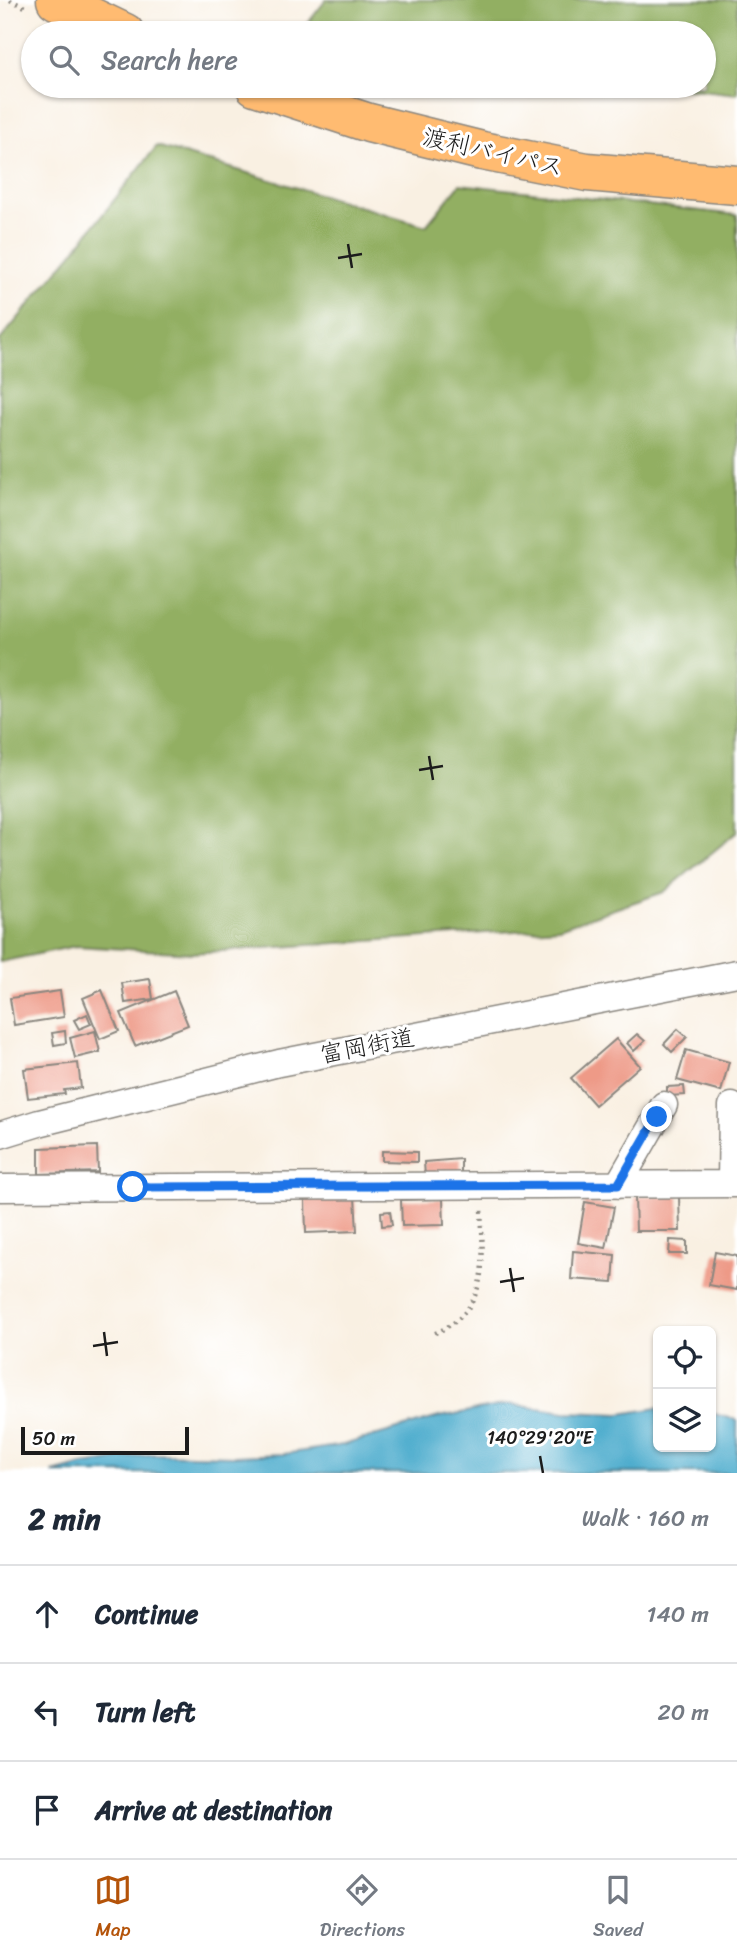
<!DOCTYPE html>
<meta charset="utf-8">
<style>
:root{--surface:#fff;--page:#f2f2f3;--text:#1f2937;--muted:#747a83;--line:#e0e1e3;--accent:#b45309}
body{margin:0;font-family:Sriracha,"Klee One",sans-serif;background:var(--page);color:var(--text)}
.controls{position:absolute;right:21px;bottom:21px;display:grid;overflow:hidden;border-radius:10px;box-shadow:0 2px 5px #0004}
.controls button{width:63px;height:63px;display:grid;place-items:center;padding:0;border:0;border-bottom:2px solid var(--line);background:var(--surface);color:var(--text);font:35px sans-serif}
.scale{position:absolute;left:21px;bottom:18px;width:168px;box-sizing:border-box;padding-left:7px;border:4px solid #1c1c1c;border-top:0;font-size:19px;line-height:24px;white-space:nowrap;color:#1c1c1c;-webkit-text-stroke:5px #fff;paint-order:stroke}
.stop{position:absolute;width:21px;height:21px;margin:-16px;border:5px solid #1a73e8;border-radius:50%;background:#fff}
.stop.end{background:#1a73e8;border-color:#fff;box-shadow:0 2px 7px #0008}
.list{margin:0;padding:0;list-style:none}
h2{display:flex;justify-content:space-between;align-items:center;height:91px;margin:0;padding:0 28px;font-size:30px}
h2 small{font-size:23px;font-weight:400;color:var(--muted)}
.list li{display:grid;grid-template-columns:46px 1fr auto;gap:21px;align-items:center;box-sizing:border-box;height:98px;padding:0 28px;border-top:2px solid var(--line)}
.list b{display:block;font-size:26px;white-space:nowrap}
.list em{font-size:23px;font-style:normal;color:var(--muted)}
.icon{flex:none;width:38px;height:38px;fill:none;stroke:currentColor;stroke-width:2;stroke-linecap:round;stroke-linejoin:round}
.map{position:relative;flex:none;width:737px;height:1473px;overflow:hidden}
.search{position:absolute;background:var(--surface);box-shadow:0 2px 5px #0004;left:21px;right:21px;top:21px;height:77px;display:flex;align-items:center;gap:18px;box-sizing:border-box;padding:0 24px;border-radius:38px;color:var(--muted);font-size:26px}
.sheet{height:385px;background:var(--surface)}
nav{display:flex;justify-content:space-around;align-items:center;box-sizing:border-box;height:98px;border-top:2px solid var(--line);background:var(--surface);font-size:19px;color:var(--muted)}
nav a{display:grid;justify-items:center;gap:4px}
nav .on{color:var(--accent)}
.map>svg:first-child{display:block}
.forest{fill:#92af62;stroke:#57663f;stroke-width:2}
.water{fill:#50adce;stroke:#366475;stroke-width:2}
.building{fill:#ee9a87}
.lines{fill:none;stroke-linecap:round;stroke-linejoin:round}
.minor-casing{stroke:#8a867f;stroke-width:29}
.highway-casing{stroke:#8a867f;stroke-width:41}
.path{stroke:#8a867f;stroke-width:4.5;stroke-dasharray:2 5;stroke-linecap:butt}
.minor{stroke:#fff;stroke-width:26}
.highway{stroke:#ffbb71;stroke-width:38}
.route{stroke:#1a73e8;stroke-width:9}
.ticks{fill:none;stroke:#1c1c1c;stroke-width:2.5}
.labels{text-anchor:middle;stroke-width:6;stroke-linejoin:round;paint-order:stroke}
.street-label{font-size:24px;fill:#1c1c1c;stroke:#fff}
.ticks-label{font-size:18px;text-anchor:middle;fill:#1c1c1c;stroke:#fff;stroke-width:6;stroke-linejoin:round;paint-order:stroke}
</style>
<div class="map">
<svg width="737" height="1473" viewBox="0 0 737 1473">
<rect width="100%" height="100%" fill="#fff"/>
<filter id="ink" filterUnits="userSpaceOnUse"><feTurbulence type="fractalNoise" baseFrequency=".0143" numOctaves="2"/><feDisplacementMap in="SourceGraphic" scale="14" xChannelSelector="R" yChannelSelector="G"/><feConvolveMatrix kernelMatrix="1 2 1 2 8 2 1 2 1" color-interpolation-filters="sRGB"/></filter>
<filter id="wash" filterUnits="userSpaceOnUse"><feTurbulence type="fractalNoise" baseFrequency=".00686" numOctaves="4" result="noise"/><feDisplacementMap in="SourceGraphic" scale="28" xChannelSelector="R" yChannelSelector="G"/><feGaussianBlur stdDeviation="1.57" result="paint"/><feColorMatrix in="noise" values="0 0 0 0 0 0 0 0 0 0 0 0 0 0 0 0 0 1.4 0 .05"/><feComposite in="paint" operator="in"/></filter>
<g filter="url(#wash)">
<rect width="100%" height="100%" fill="#f9f0e2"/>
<path class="forest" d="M 326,0 L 737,0 L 737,94 L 662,86 L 704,86 L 704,33 L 300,33 Z
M 157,146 L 426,226 L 460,184 L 737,215 L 737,832 L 664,892 L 559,928 L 192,953 L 76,946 L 0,962 L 0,340 L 69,257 Z"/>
<path class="water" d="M 509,1404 L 565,1412 L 620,1414 L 658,1408 L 658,1447 L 711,1447 L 711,1413 L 737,1420 L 737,1473 L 52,1473 L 84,1465 L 152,1454 L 234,1456 L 284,1454 L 343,1445 L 439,1417 Z"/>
<g id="blocks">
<path class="building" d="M 150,979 L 153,999 L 125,1003 L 122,983 Z
M 102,990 L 119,1031 L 100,1039 L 83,998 Z
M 60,991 L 64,1017 L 14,1025 L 10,998 Z
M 174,991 L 188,1025 L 135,1046 L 121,1013 Z
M 87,1014 L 91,1024 L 79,1029 L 74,1020 Z
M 678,1029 L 687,1037 L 672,1052 L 664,1044 Z
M 65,1031 L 66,1043 L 54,1045 L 52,1033 Z
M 95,1031 L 100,1052 L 75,1058 L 70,1038 Z
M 637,1034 L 645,1041 L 634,1051 L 627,1043 Z
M 616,1039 L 640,1066 L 595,1105 L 571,1078 Z
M 686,1050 L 729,1062 L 721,1092 L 677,1080 Z
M 78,1063 L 81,1088 L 64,1090 L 65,1094 L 28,1098 L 24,1069 Z
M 684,1086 L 685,1095 L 667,1096 L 667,1087 Z
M 97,1146 L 98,1172 L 39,1174 L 39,1148 Z
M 382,1151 L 417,1152 L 417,1162 L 382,1161 Z
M 461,1159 L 461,1174 L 425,1176 L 424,1162 Z
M 679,1196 L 680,1231 L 636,1231 L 635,1197 Z
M 355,1197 L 357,1231 L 306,1233 L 305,1199 Z
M 443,1199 L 444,1225 L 402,1226 L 401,1200 Z
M 585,1202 L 614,1207 L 606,1248 L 578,1243 Z
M 390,1211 L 392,1225 L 382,1226 L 381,1212 Z
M 670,1240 L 687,1241 L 687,1254 L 669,1254 Z
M 573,1251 L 615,1255 L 613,1282 L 571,1279 Z
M 715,1252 L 737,1256 L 737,1290 L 709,1285 Z"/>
</g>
</g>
<g filter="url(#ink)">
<use href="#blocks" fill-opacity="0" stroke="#8a867f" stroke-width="2"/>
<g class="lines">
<g class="minor-casing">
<path id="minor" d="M 0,1135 L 39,1123 L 279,1063 L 737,973
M 731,1184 L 732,1106
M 618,1185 L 664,1105
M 0,1188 L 737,1184"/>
</g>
<g class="highway-casing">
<path id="highway" d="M 56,0 L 125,33
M 255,86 L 369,123 L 482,151 L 587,172 L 737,185"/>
</g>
<path class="path" d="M 10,0 L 27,8
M 211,86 L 226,92
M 435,1333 C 491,1310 483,1258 481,1208"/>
<use href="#minor" class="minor"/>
<use href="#highway" class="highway"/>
</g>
</g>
<g class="lines" filter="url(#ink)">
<path class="route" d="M 133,1187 L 618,1185 L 657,1117"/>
</g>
<path class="ticks" d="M 348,244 L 352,268M 338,258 L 362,254M 429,756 L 433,780M 419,770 L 443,766M 510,1268 L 514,1292M 500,1282 L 524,1278M 104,1332 L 107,1356M 93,1346 L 118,1342M 540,1456 L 543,1473"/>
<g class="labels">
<g class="street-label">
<text transform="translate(493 152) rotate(13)" y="8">渡利バイパス</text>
<text transform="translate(367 1046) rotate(-11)" y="8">富岡街道</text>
</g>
</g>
<g class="ticks-label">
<text x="540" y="1444">140°29'20"E</text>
</g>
</svg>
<div class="controls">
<button><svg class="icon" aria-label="locate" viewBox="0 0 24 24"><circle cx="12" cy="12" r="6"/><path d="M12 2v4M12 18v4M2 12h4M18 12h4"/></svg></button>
<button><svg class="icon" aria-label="layers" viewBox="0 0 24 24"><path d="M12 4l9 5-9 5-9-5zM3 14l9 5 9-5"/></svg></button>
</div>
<div class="scale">50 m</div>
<div class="stop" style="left:133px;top:1187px"></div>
<div class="stop end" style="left:657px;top:1117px"></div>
<div class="search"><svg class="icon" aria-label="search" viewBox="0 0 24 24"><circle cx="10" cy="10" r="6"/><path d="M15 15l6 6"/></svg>Search here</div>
</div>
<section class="sheet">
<h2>2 min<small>Walk · 160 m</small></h2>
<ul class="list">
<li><svg class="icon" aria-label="ahead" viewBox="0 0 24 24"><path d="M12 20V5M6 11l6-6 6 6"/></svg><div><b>Continue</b></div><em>140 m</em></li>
<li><svg class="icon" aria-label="left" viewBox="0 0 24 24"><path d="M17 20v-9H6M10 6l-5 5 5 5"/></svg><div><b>Turn left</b></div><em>20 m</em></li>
<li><svg class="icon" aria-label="arrive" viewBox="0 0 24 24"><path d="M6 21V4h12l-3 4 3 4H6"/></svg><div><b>Arrive at destination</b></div></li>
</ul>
</section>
<nav>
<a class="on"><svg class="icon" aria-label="map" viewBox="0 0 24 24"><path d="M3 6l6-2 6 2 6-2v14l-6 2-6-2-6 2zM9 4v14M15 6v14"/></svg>Map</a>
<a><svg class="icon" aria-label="directions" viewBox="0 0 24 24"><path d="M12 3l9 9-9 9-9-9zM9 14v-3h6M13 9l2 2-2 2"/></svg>Directions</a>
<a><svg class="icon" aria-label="saved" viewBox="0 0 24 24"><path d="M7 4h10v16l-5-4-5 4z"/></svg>Saved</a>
</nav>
